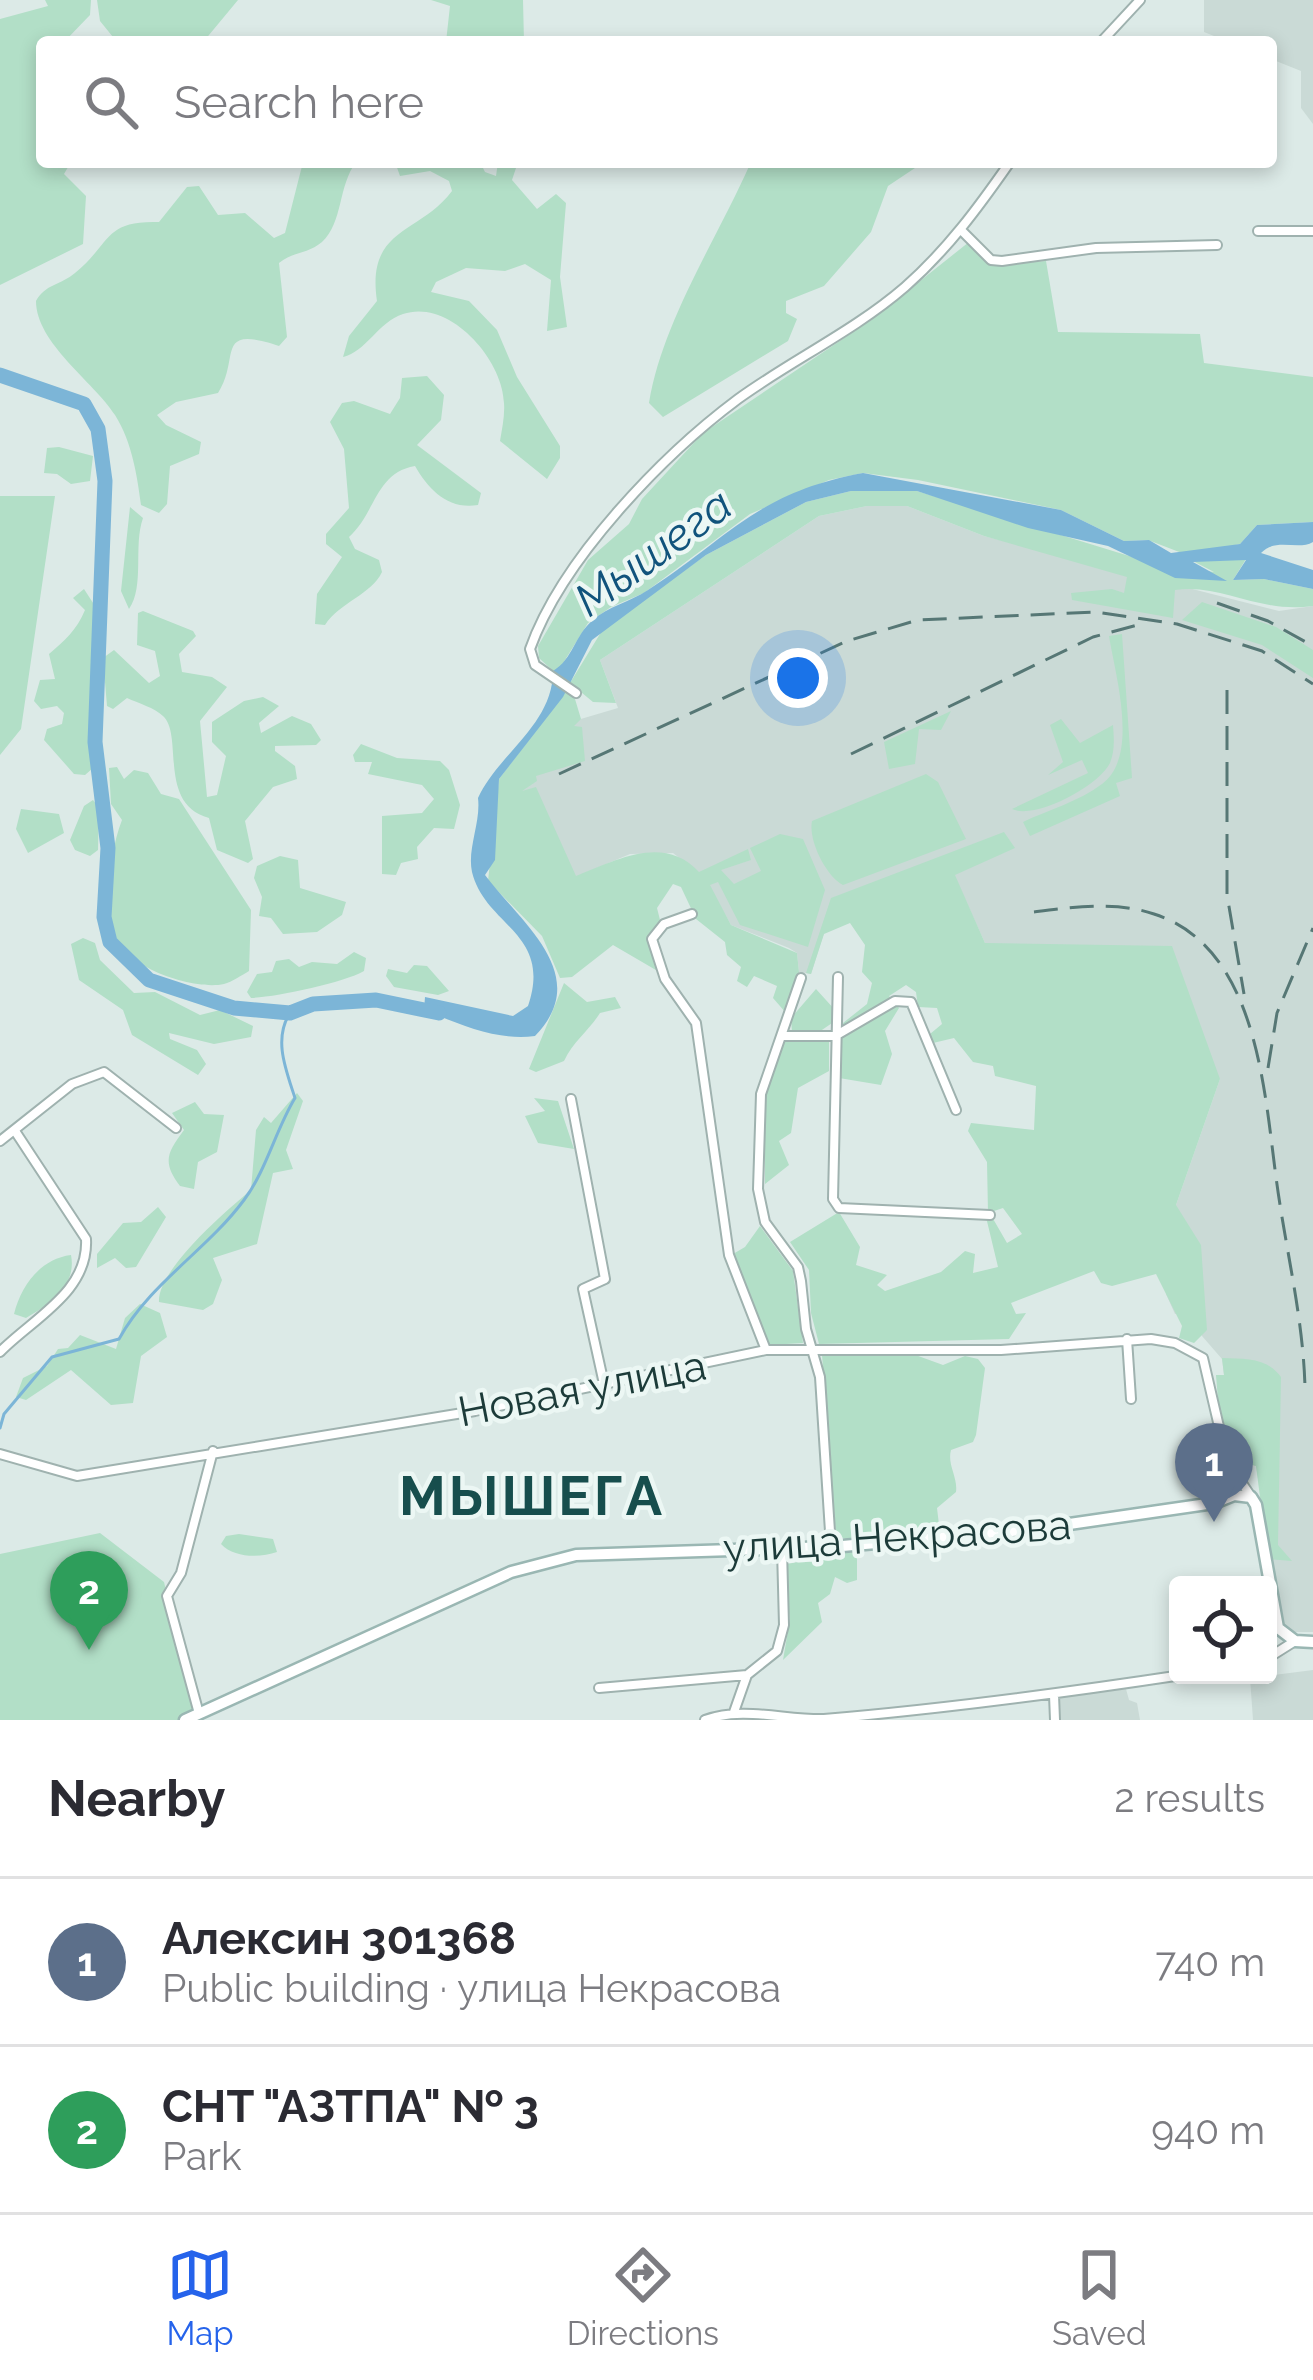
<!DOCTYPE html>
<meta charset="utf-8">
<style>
:root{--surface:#fff;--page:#f2f2f3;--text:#2b2b33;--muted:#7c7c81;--line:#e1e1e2;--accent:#2563eb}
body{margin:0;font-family:Raleway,sans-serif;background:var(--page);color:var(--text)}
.controls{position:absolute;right:36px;bottom:36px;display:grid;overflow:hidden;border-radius:12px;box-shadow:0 6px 18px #0003}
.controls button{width:108px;height:108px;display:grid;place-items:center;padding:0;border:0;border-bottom:3px solid var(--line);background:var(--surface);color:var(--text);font:60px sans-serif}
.you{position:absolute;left:798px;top:678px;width:42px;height:42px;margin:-30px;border:9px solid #fff;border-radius:50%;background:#1a73e8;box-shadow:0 0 0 18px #1a73e833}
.badge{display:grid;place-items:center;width:78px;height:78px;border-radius:50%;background:var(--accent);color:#fff;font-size:39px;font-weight:700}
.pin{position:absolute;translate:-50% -99px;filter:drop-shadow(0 3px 6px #0008)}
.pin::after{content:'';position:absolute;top:63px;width:42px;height:36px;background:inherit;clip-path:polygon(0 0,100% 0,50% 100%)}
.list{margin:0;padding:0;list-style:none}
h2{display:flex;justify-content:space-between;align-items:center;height:156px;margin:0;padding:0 48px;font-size:51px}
h2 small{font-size:39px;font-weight:400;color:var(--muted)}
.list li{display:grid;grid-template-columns:78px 1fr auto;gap:36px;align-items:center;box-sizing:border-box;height:168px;padding:0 48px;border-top:3px solid var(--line)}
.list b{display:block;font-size:45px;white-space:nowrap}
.list p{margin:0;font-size:39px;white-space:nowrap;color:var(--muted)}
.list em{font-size:39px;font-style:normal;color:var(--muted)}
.icon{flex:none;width:66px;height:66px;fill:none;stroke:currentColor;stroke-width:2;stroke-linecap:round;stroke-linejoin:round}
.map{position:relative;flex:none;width:1313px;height:1720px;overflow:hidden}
.search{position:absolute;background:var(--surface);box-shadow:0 6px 18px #0003;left:36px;right:36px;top:36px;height:132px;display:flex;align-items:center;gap:30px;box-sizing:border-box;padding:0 42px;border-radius:12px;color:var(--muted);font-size:45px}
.sheet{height:492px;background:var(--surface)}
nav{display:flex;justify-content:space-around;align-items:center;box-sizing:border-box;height:168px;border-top:3px solid var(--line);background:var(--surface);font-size:33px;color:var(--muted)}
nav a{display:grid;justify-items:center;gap:6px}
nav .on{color:var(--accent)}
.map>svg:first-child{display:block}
.built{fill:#cadad6}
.green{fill:#b2dfc7}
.water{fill:#7cb5d7}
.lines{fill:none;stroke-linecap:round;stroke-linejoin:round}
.stream{stroke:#7cb5d7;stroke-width:3}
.river{stroke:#7cb5d7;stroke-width:15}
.minor-casing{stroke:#9fb2af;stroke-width:12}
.secondary-casing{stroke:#9ab7b3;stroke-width:15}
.minor{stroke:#fff;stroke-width:8}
.secondary{stroke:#fff;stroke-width:10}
.rail{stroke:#567775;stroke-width:3;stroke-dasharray:24 12;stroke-linecap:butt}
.labels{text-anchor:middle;stroke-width:9;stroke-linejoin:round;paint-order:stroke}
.street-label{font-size:42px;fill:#1c3b39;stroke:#ecf7f4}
.water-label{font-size:45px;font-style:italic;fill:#11537c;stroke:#ecf7f4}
.district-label{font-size:54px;font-weight:bold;letter-spacing:3px;fill:#174e4d;stroke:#ecf7f4}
</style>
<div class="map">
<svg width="1313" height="1720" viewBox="0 0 1313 1720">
<rect width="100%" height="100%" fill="#dceae7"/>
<path class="built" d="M 1204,0 L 1313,0 L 1313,124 L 1301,108 L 1301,71 L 1271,59 L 1271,42 L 1229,42 L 1204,32 Z
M 867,506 L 907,506 L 984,536 L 1279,611 L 1313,606 L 1313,1632 L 1293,1632 L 1281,1625 L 1256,1466 L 1233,1459 L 1216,1375 L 1224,1375 L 1222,1359 L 1202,1336 L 1194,1312 L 1175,1314 L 1166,1294 L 1184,1259 L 1176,1205 L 1220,1079 L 985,943 L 955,877 L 824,933 L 811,974 L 799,972 L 797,953 L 789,948 L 731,925 L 704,877 L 673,853 L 630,854 L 554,886 L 520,789 L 574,721 L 618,708 L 600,660 L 819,516 Z
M 1313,1670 L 1313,1720 L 1253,1720 L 1250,1678 Z
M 1126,1689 L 1129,1700 L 1137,1703 L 1140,1720 L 1058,1720 L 1057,1698 Z"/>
<path class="green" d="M 45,0 L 91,0 L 90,15 L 64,42 L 42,42 L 42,162 L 71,162 L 64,174 L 86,196 L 83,244 L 0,285 L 0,19 L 48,6 Z
M 97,0 L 238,0 L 204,41 L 117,42 L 100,21 Z
M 431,0 L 523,0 L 524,42 L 446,42 L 450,6 Z
M 303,162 L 356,162 C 338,186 343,223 322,242 C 308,254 292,252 279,263 L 287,337 L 279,346 C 213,324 241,358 218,393 L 176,402 L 157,415 L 166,425 L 201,442 L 199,454 L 170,466 L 167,504 L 159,513 L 141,505 C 137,475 132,442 115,415 C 94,382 36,343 36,301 C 45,284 61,285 75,273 C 111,244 103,220 159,222 L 187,187 L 199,186 L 218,215 L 245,213 L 274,238 L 285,233 Z
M 395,162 L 480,162 L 485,172 L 496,176 L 498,162 L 518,162 L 512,180 L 537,209 L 556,194 L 566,203 L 560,277 L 567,327 L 547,331 L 551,280 L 525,264 L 505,271 L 466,268 L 436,282 L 431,292 L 469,301 L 497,330 L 517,377 L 560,446 L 560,458 L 547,479 L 500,441 C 502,429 505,415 504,403 C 503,359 449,298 403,314 C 378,322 366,352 343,357 L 349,336 L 377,301 C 366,227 419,235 452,191 L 449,181 L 430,171 L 400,176 Z
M 751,162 L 924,162 L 888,186 L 871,232 L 824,286 L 786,301 L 786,313 L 797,319 L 788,341 L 663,417 L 649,403 C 662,322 718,237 751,162 Z
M 969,242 L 994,265 L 1046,261 L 1058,332 L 1200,334 L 1204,363 L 1313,377 L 1313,522 L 1257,525 L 1240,544 L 1187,555 L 1148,540 L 1124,541 L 1061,510 L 918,480 L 863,473 L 829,480 L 750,514 L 644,593 L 611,607 L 588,623 L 560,668 L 553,671 L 539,658 L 538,646 L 588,560 L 629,524 L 642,499 L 703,433 L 871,320 Z
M 427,376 L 444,395 L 441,420 L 417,445 L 481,493 L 478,505 C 448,510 429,490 415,466 C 375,473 376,513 349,537 L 355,549 L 379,560 L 382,572 C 371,595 340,602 325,625 L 315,624 L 317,594 L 342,557 L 326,544 L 326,534 L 349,508 L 344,449 L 330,422 L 342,403 L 354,401 L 390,414 L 400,398 L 402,378 Z
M 59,447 L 93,456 L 90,481 L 71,484 L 57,474 L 44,473 L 47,448 Z
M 851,491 L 917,491 L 1152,563 L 1214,572 L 1193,561 L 1246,559 L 1233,580 L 1264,579 L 1313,589 L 1313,606 C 1259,614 1222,583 1175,590 L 1173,618 L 1072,600 L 1071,593 L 1112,589 L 1124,593 L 1127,577 L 984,536 L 907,506 L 867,506 L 819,516 L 600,660 L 616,703 L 593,702 L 570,683 L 603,629 L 706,555 L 806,502 Z
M 0,496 L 55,496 L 21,729 L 0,755 Z
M 130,507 L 143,518 C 133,546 145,586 129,609 L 121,591 Z
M 84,589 L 95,606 L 93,768 L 85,775 L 74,774 L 44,740 L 47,729 L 62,724 L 64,713 L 57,706 L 41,709 L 34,701 L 40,680 L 55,679 L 49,654 C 64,641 77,630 85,610 L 73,598 Z
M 1202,602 L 1276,627 L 1313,650 L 1313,678 L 1262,645 L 1182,620 Z
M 143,611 L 193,631 L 196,636 L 179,654 L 182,672 L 212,677 L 227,687 L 200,721 L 207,797 L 217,795 L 226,756 L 212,742 L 212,722 L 244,701 L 263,697 L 279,706 L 259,723 L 261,733 L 292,716 L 311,724 L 321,740 L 316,745 L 275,746 L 275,751 L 295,766 L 297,779 L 273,787 L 245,821 L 253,859 L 248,863 L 217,850 L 209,818 C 157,804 184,735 163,716 C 155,708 138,703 127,698 L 113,709 L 107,706 L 103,658 L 114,650 L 149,683 L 160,676 L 155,651 L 137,645 L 138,613 Z
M 1122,634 L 1132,778 L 1116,783 L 1120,796 L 1030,836 L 1023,822 C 1048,810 1080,801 1102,784 C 1140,756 1115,674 1109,636 Z
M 566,691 L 575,699 L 581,719 L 574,726 L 582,727 L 585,761 L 536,776 L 537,781 L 522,791 L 536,787 L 576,876 C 617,860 664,834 699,872 L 748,849 L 751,860 L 721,870 L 734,884 L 761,871 L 750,848 L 780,834 L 803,839 L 825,890 L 808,947 L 740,925 L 718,882 L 710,885 L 731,925 L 797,953 L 799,972 L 786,1013 L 773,998 L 777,986 L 754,976 L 747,987 L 737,981 L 741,967 L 727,955 L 725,942 L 696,919 L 681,887 L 673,884 L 657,908 L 661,924 L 652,934 L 661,973 L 613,945 L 572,977 L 560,978 L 542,936 L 488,881 L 499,779 Z
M 951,711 L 941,730 L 919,729 L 915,764 L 889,769 L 884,742 Z
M 1061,719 L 1080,743 L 1113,725 C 1114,738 1115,751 1110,763 C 1099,786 1035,820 1012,809 L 1088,773 L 1082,760 L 1048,775 L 1063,762 L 1050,725 Z
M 361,744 L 397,758 L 440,761 L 449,770 L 460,805 L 454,829 L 434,828 L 417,847 L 418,859 L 401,863 L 396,875 L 382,874 L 382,816 L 422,813 L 434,799 L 422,785 L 368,774 L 372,762 L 355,762 L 353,755 Z
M 117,767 L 124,779 L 134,770 L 148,773 L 161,794 L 179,799 L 251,910 L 249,971 C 242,975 232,982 224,984 C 193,991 120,966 112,931 C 105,899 110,851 122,820 L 111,804 L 109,768 Z
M 926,774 L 938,782 L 966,839 L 843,885 C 826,876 808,840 812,821 Z
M 93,800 L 99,808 L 98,850 L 90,856 L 75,850 L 70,840 L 84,806 Z
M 21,809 L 59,814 L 64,833 L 28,853 L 16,829 Z
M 1004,832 L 1015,848 L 955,875 L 985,943 L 1172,946 L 1220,1079 L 1176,1205 L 1201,1245 L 1207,1330 L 1194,1343 L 1179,1338 L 1182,1326 L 1156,1274 L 1112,1286 L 1101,1283 L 1094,1271 L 1011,1303 L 1016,1314 L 1026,1313 L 1009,1339 L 819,1344 L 811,1313 L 809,1270 L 790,1242 L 839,1212 L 860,1247 L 856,1265 L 887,1275 L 877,1285 L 885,1291 L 941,1272 L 965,1251 L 975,1254 L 973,1273 L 998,1267 L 986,1217 L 992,1217 L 1007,1243 L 1022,1234 L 1003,1208 L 988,1213 L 987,1162 L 968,1131 L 971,1123 L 1034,1130 L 1036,1086 L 995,1076 L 993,1066 L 973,1062 L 954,1038 L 933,1043 L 930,1034 L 942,1024 L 937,1008 L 918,1007 L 916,992 L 906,985 L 889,996 L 899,1008 L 885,1031 L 892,1054 L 881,1085 L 839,1078 L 843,1023 L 867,1004 L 872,983 L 862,972 L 865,945 L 850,923 L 824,934 L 811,974 L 806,973 L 831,898 Z
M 280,856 L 298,860 L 300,888 L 346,902 L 342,915 L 317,932 L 283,934 L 271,918 L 259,916 L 262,897 L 254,878 L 257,866 Z
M 83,938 L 95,943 L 100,960 L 134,993 L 155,992 L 200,1015 L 220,1010 L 253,1026 L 251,1037 L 214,1044 L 169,1033 L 170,1039 L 197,1050 L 206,1064 L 198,1075 L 132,1035 L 123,1010 L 79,980 L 71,944 Z
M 354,952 L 366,958 L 364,971 C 343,983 276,997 251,998 L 247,992 L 257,974 L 272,972 L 276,961 L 289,959 L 299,967 L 312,962 L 337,964 Z
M 414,965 L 427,966 L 449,991 L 438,995 L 394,987 L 386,976 L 388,969 L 407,973 Z
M 564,983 L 587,1002 L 615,997 L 621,1008 L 600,1013 C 588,1032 574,1040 564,1061 L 536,1072 L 529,1069 Z
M 816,989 L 835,1010 L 835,1021 L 819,1032 L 792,1032 L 791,1018 Z
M 785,1040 L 829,1041 L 829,1071 L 798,1088 L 791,1133 L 779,1141 L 789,1165 L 765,1184 L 765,1093 Z
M 297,1093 L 303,1101 L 286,1150 L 293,1169 L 273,1173 L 257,1244 L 213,1258 L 222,1280 L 213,1304 L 203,1310 L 159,1302 C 157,1270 227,1210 251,1190 L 256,1130 L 264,1117 L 271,1123 Z
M 534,1098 L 558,1101 L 574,1149 L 538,1143 L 525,1116 L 545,1111 Z
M 195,1102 L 204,1114 L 224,1115 L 217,1152 L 198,1162 L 194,1189 L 180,1186 C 162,1162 167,1153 184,1130 L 172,1113 Z
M 158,1207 L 166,1217 L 136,1267 L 126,1268 L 115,1258 L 97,1268 L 97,1254 L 123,1223 L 141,1222 Z
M 760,1226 L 793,1271 L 803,1343 L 769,1345 L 733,1254 L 745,1247 Z
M 71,1255 C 77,1286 50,1304 26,1318 L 14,1314 C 21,1286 40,1259 71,1255 Z
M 140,1304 L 160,1313 L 167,1337 L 141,1356 L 133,1403 L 111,1405 L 71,1370 L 26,1400 L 16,1397 L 23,1378 L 47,1366 L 58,1349 L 68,1348 L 80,1335 L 116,1349 L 125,1318 Z
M 828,1352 L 910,1353 L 943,1365 L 965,1356 L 978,1359 L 985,1368 L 976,1435 L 973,1442 L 951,1450 C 947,1465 958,1477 956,1492 L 937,1508 L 940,1533 L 854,1541 L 836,1536 L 822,1355 Z
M 1222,1358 C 1246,1359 1266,1357 1281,1377 L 1278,1545 L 1292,1561 L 1268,1559 L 1256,1466 L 1233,1459 L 1219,1413 L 1216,1375 L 1224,1375 Z
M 100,1533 L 164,1582 L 194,1707 L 178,1720 L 0,1720 L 0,1554 Z
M 239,1534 L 273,1539 L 277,1552 C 260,1558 234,1558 221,1544 L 226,1536 Z
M 857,1551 L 857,1580 L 847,1583 L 835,1577 L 830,1594 L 818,1603 L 822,1622 L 783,1660 L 790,1619 L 783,1575 L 787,1564 Z"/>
<path class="water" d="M 863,473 L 1061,510 L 1124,541 L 1149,540 L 1171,553 L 1240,544 L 1257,525 L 1313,522 L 1313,542 C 1298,551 1276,537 1261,553 L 1313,570 L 1313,589 L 1264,579 L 1233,580 L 1246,560 L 1193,562 L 1227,581 L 1175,578 L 1108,546 L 1028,528 L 917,491 L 851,491 L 806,502 L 706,555 L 592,640 L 563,697 L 499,779 L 495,860 L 485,875 C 521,923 594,975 535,1036 C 495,1041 460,1024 424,1010 L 425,997 L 513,1016 L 528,1006 C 553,933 485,926 472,872 C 467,849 481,822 478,798 C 498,754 553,725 553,671 C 573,659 575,635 592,621 C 608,606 630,602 648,590 C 731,536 756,493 863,473 Z"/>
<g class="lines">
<path class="stream" d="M 0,1428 L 4,1414 L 52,1357 L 119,1339 C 150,1283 207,1250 244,1200 C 266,1171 276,1129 295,1098 C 286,1070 273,1039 290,1013"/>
<path class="river" d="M 0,375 L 84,404 L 98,429 L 105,481 L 95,742 L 108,848 L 104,917 L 110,942 L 149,980 L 234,1008 L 290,1013 L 313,1004 L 376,1000 L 439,1013"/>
<g class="minor-casing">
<path id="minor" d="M 1101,42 L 1140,0
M 962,231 L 991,260 L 1002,261 L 1096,248 L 1217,245
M 1258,231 L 1313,231
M 576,693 L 535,665 L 530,649 C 562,559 663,455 738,399 C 792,360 854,331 905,287 C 947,250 978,208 1010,162
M 692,914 L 664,924 L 652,939 L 665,979 L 696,1023 L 729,1255 L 766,1350
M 838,977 L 833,1199 L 839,1208 L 990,1215
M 801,978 L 761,1094 L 758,1189 L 765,1222 L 798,1267 L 801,1281 L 806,1329 L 820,1377 L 831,1547
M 783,1036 L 835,1036 L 895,1001 L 911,1002 L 956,1110
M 571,1099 L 605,1279 L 583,1289 L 604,1384
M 0,1141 L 72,1084 L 104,1072 L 176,1128
M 1127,1339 L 1131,1399
M 0,1352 C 32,1319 89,1292 86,1239 L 15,1131
M 0,1454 L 77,1476 L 475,1411 L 766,1350 L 1001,1350 L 1151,1339 L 1175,1343 L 1203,1358 L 1227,1461 L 1250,1495
M 1268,1658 L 1295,1641
M 599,1688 L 747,1675
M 1054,1695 L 1055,1720
M 198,1710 L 167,1596 L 181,1573 L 213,1451
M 734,1712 L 747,1675 L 777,1651 L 784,1625 L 782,1549
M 705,1720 C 743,1706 784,1720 824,1719 C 944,1709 1063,1693 1182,1675"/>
</g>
<g class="secondary-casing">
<path id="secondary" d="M 185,1720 L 511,1572 L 576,1555 L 831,1547 L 1035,1529 L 1214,1503 L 1234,1495 L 1251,1497 L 1256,1505 L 1278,1628 L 1295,1641 L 1313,1642"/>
</g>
<use href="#minor" class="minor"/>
<use href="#secondary" class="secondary"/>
<path class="rail" d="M 1217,603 L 1268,621 L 1313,646
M 1227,690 L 1227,895 L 1244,994
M 851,754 L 1093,637 L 1141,624
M 559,774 L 847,641 L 918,620 L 1096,612 L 1177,624 L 1262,651 L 1313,684
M 1034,912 C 1073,907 1116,901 1154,914 C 1257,947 1264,1089 1276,1177 C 1285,1247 1303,1315 1305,1387
M 1268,1068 L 1277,1013 L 1313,928"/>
</g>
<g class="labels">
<g class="street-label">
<text transform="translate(582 1388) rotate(-11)" y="15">Новая улица</text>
<text transform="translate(897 1536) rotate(-4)" y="15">улица Некрасова</text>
</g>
<g class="water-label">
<text transform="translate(653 552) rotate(-36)" y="16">Мышега</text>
</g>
<g class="district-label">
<text x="532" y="1515">МЫШЕГА</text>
</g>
</g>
</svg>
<div class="controls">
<button><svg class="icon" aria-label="locate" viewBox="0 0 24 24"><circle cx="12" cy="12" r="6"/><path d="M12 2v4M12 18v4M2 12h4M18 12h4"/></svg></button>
</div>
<div class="you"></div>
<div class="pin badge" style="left:1214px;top:1522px;background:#5c6f8a">1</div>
<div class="pin badge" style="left:89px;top:1650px;background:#2e9e5b">2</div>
<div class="search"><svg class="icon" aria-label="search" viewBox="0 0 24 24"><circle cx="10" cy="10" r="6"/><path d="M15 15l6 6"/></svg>Search here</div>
</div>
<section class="sheet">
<h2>Nearby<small>2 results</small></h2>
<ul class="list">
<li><span class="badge" style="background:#5c6f8a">1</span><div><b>Алексин 301368</b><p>Public building · улица Некрасова</p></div><em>740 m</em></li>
<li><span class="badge" style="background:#2e9e5b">2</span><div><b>СНТ &quot;АЗТПА&quot; № 3</b><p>Park</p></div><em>940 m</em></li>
</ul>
</section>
<nav>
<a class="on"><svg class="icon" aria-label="map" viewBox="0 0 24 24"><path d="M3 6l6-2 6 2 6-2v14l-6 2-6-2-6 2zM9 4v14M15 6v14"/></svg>Map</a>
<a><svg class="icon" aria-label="directions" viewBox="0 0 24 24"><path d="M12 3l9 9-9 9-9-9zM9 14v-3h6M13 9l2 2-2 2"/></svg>Directions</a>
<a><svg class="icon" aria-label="saved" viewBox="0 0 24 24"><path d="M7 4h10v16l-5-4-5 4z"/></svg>Saved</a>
</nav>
